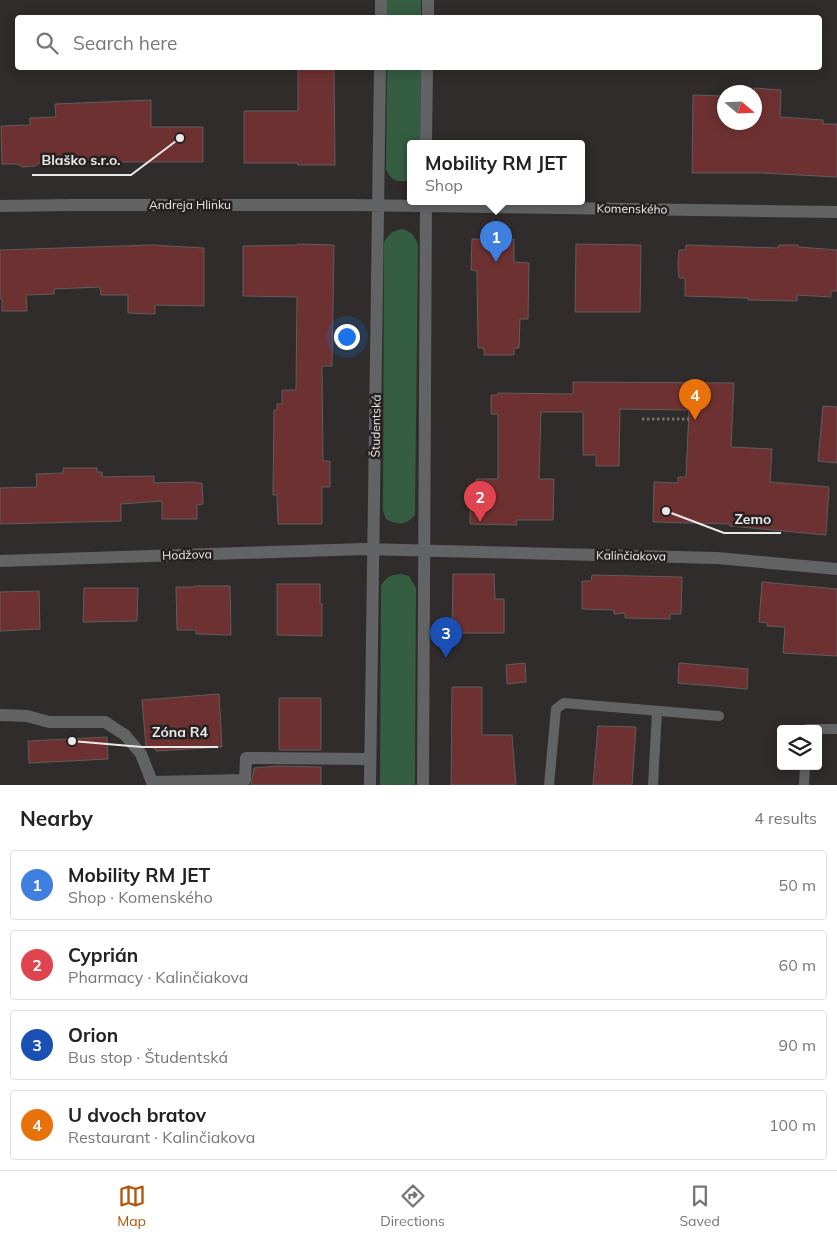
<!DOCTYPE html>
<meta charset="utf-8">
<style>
:root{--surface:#fff;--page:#f2f2f2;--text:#222;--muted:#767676;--line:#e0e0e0;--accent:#b45309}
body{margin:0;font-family:Mulish,sans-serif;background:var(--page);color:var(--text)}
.controls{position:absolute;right:15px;bottom:15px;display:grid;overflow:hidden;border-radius:5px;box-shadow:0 2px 12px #0003}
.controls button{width:45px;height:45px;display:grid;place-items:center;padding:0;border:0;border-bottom:1px solid var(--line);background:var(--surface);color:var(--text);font:25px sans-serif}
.compass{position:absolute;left:717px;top:85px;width:45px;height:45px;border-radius:50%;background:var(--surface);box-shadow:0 2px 12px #0003;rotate:109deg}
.you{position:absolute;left:346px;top:336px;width:18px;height:18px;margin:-12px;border:4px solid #fff;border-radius:50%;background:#1a73e8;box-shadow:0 0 0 8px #1a73e833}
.badge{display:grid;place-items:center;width:32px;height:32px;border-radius:50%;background:var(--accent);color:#fff;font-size:16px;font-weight:700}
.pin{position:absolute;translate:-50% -41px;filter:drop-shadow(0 1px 2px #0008)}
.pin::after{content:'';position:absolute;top:26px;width:18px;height:15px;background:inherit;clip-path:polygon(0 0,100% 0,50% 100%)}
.popup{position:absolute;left:407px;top:140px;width:178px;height:65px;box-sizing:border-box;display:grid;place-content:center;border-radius:5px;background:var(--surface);filter:drop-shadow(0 1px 4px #0005);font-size:16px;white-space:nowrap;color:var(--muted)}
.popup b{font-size:19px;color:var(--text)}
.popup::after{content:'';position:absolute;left:50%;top:100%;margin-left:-10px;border:10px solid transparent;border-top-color:var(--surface)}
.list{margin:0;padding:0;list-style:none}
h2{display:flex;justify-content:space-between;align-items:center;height:65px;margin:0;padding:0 20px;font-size:21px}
h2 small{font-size:16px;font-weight:400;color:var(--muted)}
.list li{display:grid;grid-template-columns:32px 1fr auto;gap:15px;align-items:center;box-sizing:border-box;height:70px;margin:0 10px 10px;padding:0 10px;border:1px solid var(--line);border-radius:5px}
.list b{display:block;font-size:19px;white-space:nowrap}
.list p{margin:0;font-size:16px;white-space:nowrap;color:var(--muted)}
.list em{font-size:16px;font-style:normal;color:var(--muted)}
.icon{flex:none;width:28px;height:28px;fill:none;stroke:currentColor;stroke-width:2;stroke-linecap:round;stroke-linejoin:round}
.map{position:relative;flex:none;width:837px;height:785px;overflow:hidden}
.search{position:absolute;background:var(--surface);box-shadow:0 2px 12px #0003;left:15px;right:15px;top:15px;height:55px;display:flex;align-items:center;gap:12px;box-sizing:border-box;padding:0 18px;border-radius:5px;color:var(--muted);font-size:19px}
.sheet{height:385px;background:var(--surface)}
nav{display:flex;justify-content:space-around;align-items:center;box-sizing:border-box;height:70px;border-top:1px solid var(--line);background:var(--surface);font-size:14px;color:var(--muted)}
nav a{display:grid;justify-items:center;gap:2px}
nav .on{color:var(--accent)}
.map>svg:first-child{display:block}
.green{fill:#345d42}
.building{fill:#6d3131;stroke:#615d5c}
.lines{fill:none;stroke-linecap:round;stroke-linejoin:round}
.path{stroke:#726f6e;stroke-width:3;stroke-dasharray:2.5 2.5;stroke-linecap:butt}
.service{stroke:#626364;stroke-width:10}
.minor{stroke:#626364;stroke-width:12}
.labels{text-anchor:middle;stroke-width:5;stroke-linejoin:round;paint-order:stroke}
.street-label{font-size:12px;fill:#eceae9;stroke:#252221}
.leader{fill:none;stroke:#eceae9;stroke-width:2}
.callout-dot{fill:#eceae9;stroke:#252221;stroke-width:2}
.callout-label{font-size:14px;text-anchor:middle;font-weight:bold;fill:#eceae9;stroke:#252221;stroke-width:5;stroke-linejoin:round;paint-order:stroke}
</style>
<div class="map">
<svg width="837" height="785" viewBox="0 0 837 785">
<rect width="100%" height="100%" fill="#2f2c2b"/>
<path class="green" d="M 387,0 L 421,0 L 421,17 L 387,17 Z
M 387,68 L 421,68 L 420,143 L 411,143 L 411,179 C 400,184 390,181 386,169 Z
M 402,229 C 412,232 415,236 418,245 L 415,515 C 406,525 398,526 386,519 L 383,511 L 384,243 C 388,234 392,231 402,229 Z
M 401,574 L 409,576 L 416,588 L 415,785 L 380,785 L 381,586 C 386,577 390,575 401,574 Z"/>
<path class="building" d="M 298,68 L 334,68 L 335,165 L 298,165 L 298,163 L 244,163 L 244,111 L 298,111 Z
M 754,88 L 781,90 L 780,117 L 823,120 L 823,124 L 837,124 L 837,177 L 762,173 L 692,173 L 693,95 L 724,96 L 724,122 L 754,122 Z
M 151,100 L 151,127 L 203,127 L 203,162 L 106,162 L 106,160 L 55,160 L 55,162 L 40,163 L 35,166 L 23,167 L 17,164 L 2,164 L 1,126 L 30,125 L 30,118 L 56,117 L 55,104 Z
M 472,239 L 514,239 L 514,262 L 529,263 L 528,319 L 520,319 L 519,348 L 514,348 L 514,355 L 484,355 L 484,348 L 478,348 L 477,271 L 471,270 Z
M 298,244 L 334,245 L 332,366 L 322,366 L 323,461 L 330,461 L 330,487 L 322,487 L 322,524 L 278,524 L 277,495 L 273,495 L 274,410 L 277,410 L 277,404 L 282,404 L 282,390 L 296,390 L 297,297 L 243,296 L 243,246 L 298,245 Z
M 576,244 L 641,245 L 640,312 L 575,312 Z
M 152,245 L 204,248 L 204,306 L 155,305 L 155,314 L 128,313 L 128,295 L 101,295 L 100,287 L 54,289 L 54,294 L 26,295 L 27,311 L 2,311 L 2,299 L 0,299 L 0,250 Z
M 686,245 L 778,248 L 779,245 L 798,245 L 798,247 L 837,250 L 837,291 L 831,291 L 831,297 L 797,295 L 797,301 L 748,300 L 748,298 L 685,296 L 685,278 L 679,278 L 678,263 L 679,250 L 686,250 Z
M 573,382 L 734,383 L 731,447 L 772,449 L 770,482 L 829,487 L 826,535 L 730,526 L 730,524 L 653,522 L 654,482 L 678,483 L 678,477 L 686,477 L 689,410 L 620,409 L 619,466 L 596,466 L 596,455 L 583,455 L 583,412 L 541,412 L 539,479 L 554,479 L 553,520 L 516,520 L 517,525 L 470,524 L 470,499 L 476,499 L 476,479 L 498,479 L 498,414 L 491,414 L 491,395 L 498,395 L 498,393 L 573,394 Z
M 823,406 L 837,407 L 837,463 L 818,461 Z
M 63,468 L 97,468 L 97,472 L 102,472 L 102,477 L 154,476 L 154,483 L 196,482 L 197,483 L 202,483 L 203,504 L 197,505 L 197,519 L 162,519 L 162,501 L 121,504 L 121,521 L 0,524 L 0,488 L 37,487 L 36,474 L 63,473 Z
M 453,574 L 494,574 L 495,599 L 504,599 L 504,633 L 452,633 Z
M 592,575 L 682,577 L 681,614 L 670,614 L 670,619 L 625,618 L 625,613 L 614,614 L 614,610 L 582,609 L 582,581 L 591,581 Z
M 762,582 L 837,589 L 837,656 L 783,653 L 785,627 L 767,626 L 768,623 L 759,622 Z
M 277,584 L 320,584 L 320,604 L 322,604 L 322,636 L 277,635 Z
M 194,586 L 230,586 L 231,635 L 196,634 L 196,630 L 177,630 L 176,587 L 194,587 Z
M 84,588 L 138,588 L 137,621 L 83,622 Z
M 39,591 L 40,629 L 0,631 L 0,592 Z
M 525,663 L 526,682 L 507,684 L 506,665 Z
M 679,663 L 748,669 L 747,689 L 678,683 Z
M 452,687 L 482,687 L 482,735 L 512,735 L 516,785 L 451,785 Z
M 219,694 L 222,747 L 156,751 L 155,748 L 146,747 L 142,700 Z
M 279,698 L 321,698 L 321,750 L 279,750 Z
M 598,726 L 636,727 L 632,785 L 593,785 Z
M 107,737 L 108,759 L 29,763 L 28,741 Z
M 278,766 L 321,767 L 321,785 L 251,785 L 254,768 Z"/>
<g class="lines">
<path class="path" d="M 642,419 L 689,419"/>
<path class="service" d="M 807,729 L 837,729
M 549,785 L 556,709 L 564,703 L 719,716
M 653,785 L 657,711
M 804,785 L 805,766"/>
<path class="minor" d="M 381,18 L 381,0
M 428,18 L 428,0
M 426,143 L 427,68
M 0,206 L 72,205 L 352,205 L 837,212
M 0,561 L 364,549 L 717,558 L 837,569
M 0,715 L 27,716 L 49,722 L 105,722 L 125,735 L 141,754 L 152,782 L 245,780 L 246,758 L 370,759
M 370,785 L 380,68
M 423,785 L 426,201"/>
</g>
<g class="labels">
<g class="street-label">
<text x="190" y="209">Andreja Hlinku</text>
<text transform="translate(632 209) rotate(1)" y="4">Komenského</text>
<text transform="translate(376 426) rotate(-89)" y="4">Študentská</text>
<text transform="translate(187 555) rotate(-2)" y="4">Hodžova</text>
<text transform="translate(631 556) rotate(1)" y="4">Kalinčiakova</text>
</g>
</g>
<path class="leader" d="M180 138L131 175H32M666 511L724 533H781M72 741L142 747H218"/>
<g class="callout-dot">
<circle cx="180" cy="138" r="5"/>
<circle cx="666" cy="511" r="5"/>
<circle cx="72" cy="741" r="5"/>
</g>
<g class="callout-label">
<text x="81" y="165">Blaško s.r.o.</text>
<text x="753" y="524">Zemo</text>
<text x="180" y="737">Zóna R4</text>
</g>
</svg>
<div class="controls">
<button><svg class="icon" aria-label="layers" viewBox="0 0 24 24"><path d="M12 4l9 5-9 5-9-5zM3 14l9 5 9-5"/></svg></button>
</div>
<svg class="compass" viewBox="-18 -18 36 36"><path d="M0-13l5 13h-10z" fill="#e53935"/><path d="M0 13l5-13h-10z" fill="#767676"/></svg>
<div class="you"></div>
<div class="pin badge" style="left:496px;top:262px;background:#3f7fe0">1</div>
<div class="popup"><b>Mobility RM JET</b>Shop</div>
<div class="pin badge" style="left:480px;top:522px;background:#e0444e">2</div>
<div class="pin badge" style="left:446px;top:658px;background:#1a4fb4">3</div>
<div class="pin badge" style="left:695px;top:420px;background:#e8710a">4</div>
<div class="search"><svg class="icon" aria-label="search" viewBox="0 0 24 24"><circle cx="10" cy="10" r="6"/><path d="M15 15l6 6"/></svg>Search here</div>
</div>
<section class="sheet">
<h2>Nearby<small>4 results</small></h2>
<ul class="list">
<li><span class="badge" style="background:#3f7fe0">1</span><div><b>Mobility RM JET</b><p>Shop · Komenského</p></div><em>50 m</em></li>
<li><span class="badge" style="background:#e0444e">2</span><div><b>Cyprián</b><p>Pharmacy · Kalinčiakova</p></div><em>60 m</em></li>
<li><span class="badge" style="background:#1a4fb4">3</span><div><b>Orion</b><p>Bus stop · Študentská</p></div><em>90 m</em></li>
<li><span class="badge" style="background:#e8710a">4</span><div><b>U dvoch bratov</b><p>Restaurant · Kalinčiakova</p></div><em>100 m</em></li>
</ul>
</section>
<nav>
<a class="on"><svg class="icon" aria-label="map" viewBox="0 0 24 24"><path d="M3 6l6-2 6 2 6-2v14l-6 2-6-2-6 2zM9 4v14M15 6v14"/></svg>Map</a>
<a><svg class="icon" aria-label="directions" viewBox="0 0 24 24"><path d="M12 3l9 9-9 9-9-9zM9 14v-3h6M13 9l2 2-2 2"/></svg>Directions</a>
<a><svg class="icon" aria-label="saved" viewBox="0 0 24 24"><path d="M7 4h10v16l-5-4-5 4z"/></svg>Saved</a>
</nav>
